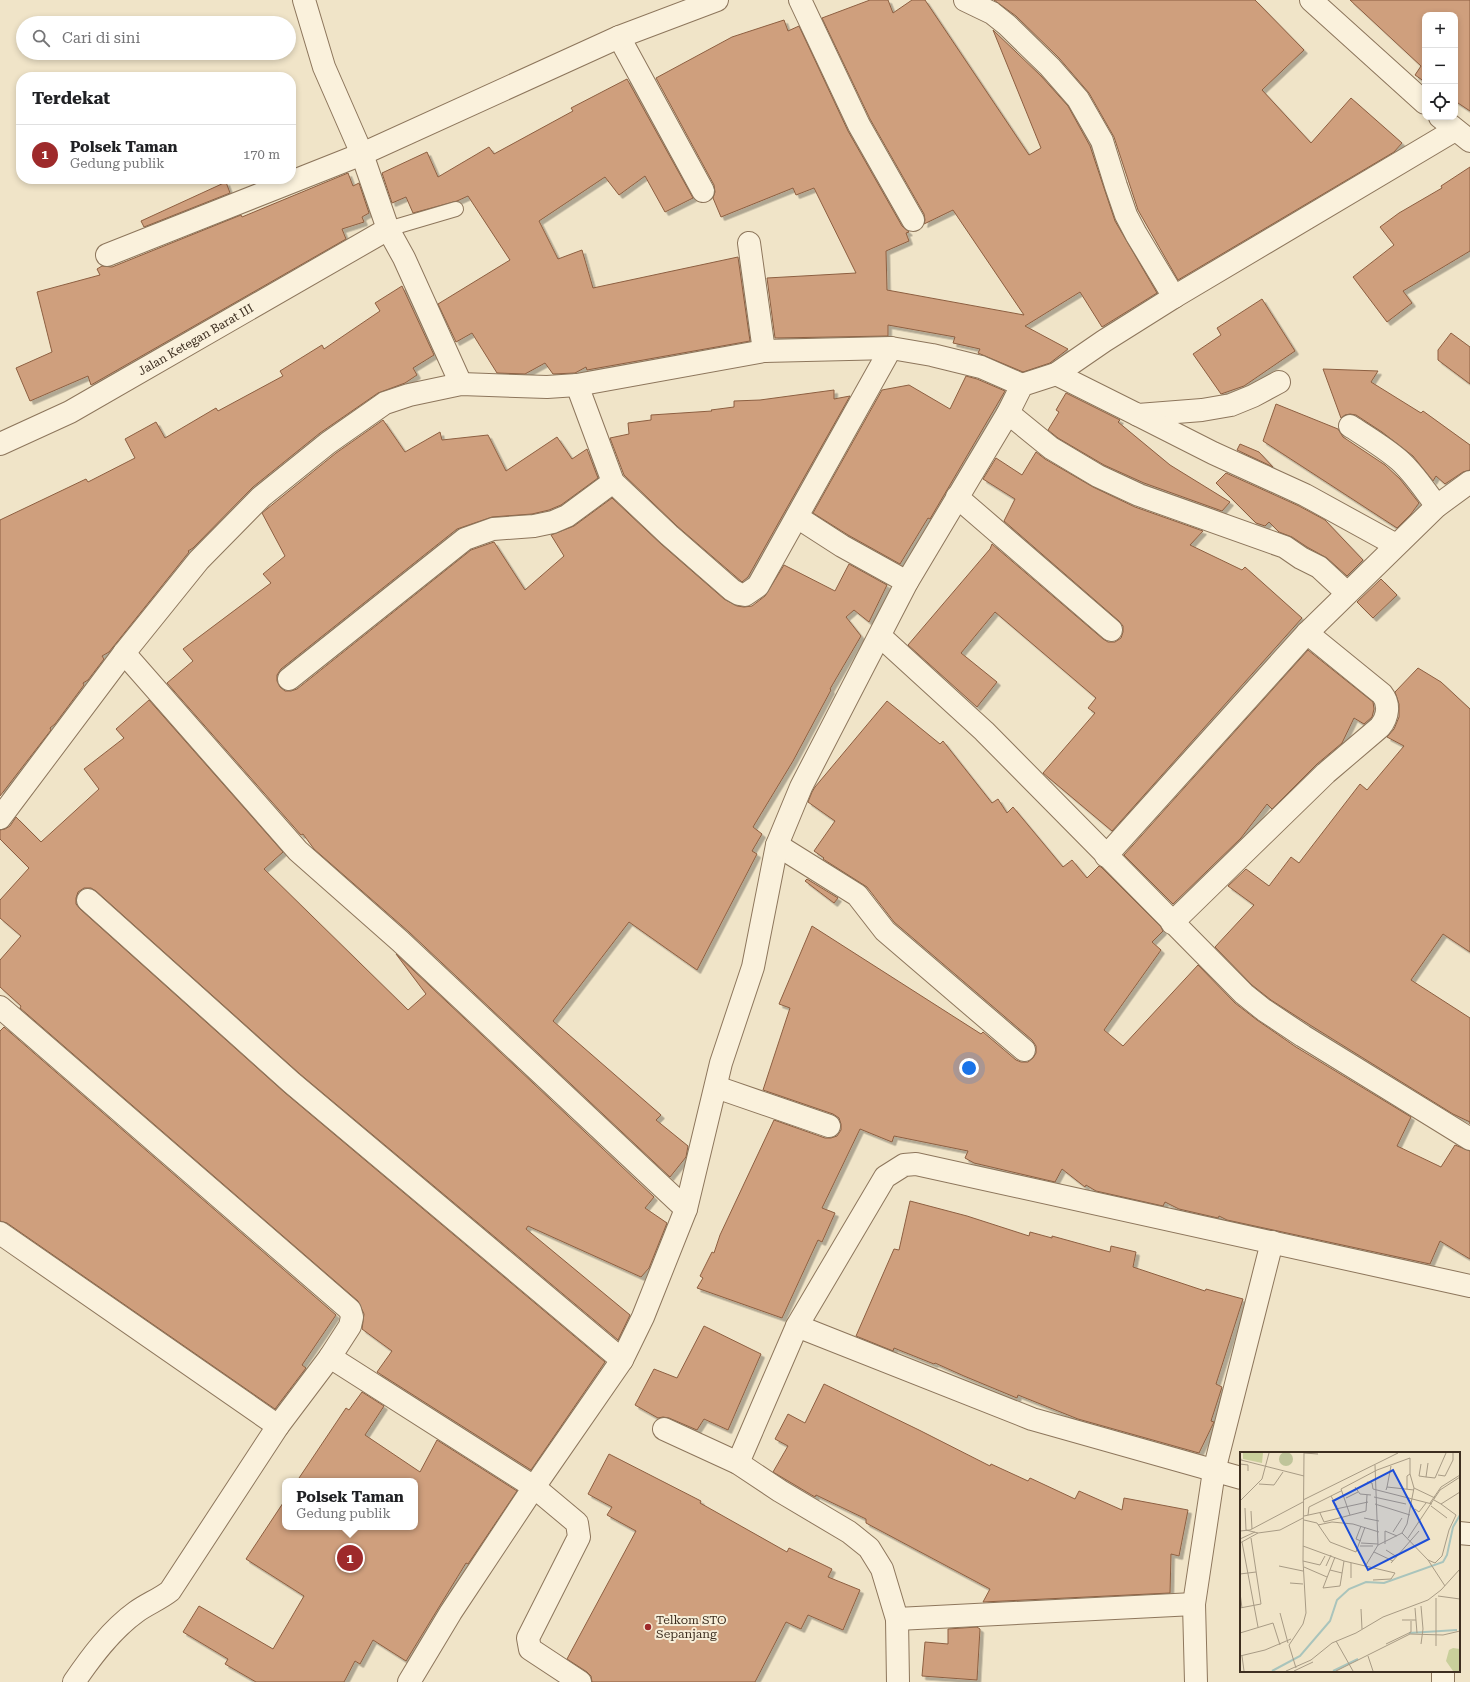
<!DOCTYPE html>
<html lang="id">
<meta charset="utf-8">
<style>
:root{--surface:#fff;--page:#f2f2f2;--text:#202124;--muted:#757577;--line:#e0e0e0;--accent:#9e2a2b}
body{margin:0;font-family:"Roboto Serif",serif;background:var(--page);color:var(--text)}
.controls{position:absolute;right:12px;top:12px;display:grid;overflow:hidden;border-radius:8px;box-shadow:0 2px 6px #0003}
.controls button{width:36px;height:36px;display:grid;place-items:center;padding:0;border:0;border-bottom:1px solid var(--line);background:var(--surface);color:var(--text);font:20px sans-serif}
.you{position:absolute;left:969px;top:1068px;width:14px;height:14px;margin:-10px;border:3px solid #fff;border-radius:50%;background:#1a73e8;box-shadow:0 0 0 6px #1a73e833}
.badge{display:grid;place-items:center;width:26px;height:26px;border-radius:50%;background:var(--accent);color:#fff;font-size:13px;font-weight:700}
.pin{position:absolute;translate:-50% -50%;border:2px solid #fff;box-shadow:0 1px 4px #0006}
.popup{position:absolute;left:282px;top:1478px;width:136px;height:52px;box-sizing:border-box;display:grid;place-content:center;border-radius:8px;background:var(--surface);filter:drop-shadow(0 1px 3px #0005);font-size:13px;white-space:nowrap;color:var(--muted)}
.popup b{font-size:15px;color:var(--text)}
.popup::after{content:'';position:absolute;left:50%;top:100%;margin-left:-8px;border:8px solid transparent;border-top-color:var(--surface)}
.list{margin:0;padding:0;list-style:none}
h2{display:flex;justify-content:space-between;align-items:center;height:52px;margin:0;padding:0 16px;font-size:17px}
h2 small{font-size:13px;font-weight:400;color:var(--muted)}
.list li{display:grid;grid-template-columns:26px 1fr auto;gap:12px;align-items:center;box-sizing:border-box;height:60px;padding:0 16px;border-top:1px solid var(--line)}
.list b{display:block;font-size:15px;white-space:nowrap}
.list p{margin:0;font-size:13px;white-space:nowrap;color:var(--muted)}
.list em{font-size:13px;font-style:normal;color:var(--muted)}
.icon{flex:none;width:22px;height:22px;fill:none;stroke:currentColor;stroke-width:2;stroke-linecap:round;stroke-linejoin:round}
.map{position:relative;flex:none;width:1470px;height:1682px;overflow:hidden}
.search{position:absolute;background:var(--surface);box-shadow:0 2px 6px #0003;left:16px;top:16px;width:280px;height:44px;display:flex;align-items:center;gap:10px;box-sizing:border-box;padding:0 14px;border-radius:22px;color:var(--muted);font-size:15px}
.panel{position:absolute;background:var(--surface);box-shadow:0 2px 6px #0003;left:16px;top:72px;width:280px;height:112px;border-radius:16px}
.map>svg:first-child{display:block}
.building{fill:#cf9f7d;stroke:#8d5f41;filter:url(#shadow)}
.lines{fill:none;stroke-linecap:round;stroke-linejoin:round}
.service-casing{stroke:#8d765c;stroke-width:16}
.minor-casing{stroke:#8d765c;stroke-width:24}
.service{stroke:#faf1dc;stroke-width:14}
.minor{stroke:#faf1dc;stroke-width:22}
.poi-dot{fill:#9e2a2b;stroke:#f7eed8;stroke-width:1.5}
.labels{text-anchor:middle;stroke-width:4;stroke-linejoin:round;paint-order:stroke}
.street-label{font-size:12px;fill:#3d2e20;stroke:#f7eed8}
.poi-label{font-size:12px;fill:#3d2e20;stroke:#f7eed8;text-anchor:start}
.inset-river{fill:none;stroke:#a9c4bc;stroke-width:2}
.inset-road{fill:none;stroke:#a89b85;stroke-width:1}
.view{fill:#1d4ed8;fill-opacity:0.15;stroke:#1d4ed8;stroke-width:2}
.inset-edge{fill:none;stroke:#3d2e20;stroke-width:2}
</style>
<div class="map">
<svg width="1470" height="1682" viewBox="0 0 1470 1682">
<defs>
<filter id="shadow"><feDropShadow dx="3.5" dy="3.5" stdDeviation="0" flood-color="#0004"/></filter>
</defs>
<rect width="100%" height="100%" fill="#f0e4c8"/>
<path class="building" d="M 870,0 L 888,0 L 893,13 L 912,0 L 925,0 L 1029,155 L 1041,148 L 993,30 L 1041,76 L 1068,106 L 1090,146 L 1115,221 L 1157,293 L 1102,327 L 1080,292 L 1025,326 L 1068,349 L 1050,363 L 1023,372 L 978,353 L 980,349 L 953,343 L 955,337 L 888,325 L 888,336 L 775,338 L 767,278 L 856,273 L 814,188 L 796,195 L 793,188 L 721,217 L 713,198 L 715,192 L 714,185 L 656,78 L 732,37 L 784,20 L 788,31 L 799,26 L 848,131 L 902,226 L 909,232 L 906,233 L 909,241 L 886,251 L 887,290 L 1024,315 L 953,210 L 924,224 L 925,220 L 924,214 L 870,119 L 822,18 Z
M 994,0 L 1255,0 L 1304,50 L 1262,90 L 1311,143 L 1351,98 L 1402,143 L 1394,152 L 1178,280 L 1138,210 L 1114,137 L 1089,93 L 1059,58 L 1016,16 Z
M 1350,0 L 1470,0 L 1470,111 L 1455,101 L 1455,15 L 1425,15 L 1425,82 L 1415,75 L 1421,66 Z
M 627,79 L 693,198 L 665,212 L 645,176 L 619,195 L 605,177 L 539,221 L 558,259 L 582,250 L 593,288 L 738,257 L 750,341 L 587,370 L 586,367 L 575,373 L 553,374 L 545,363 L 525,374 L 497,373 L 472,333 L 456,342 L 438,304 L 510,260 L 468,196 L 457,201 L 413,213 L 406,197 L 392,203 L 382,173 L 427,152 L 438,177 L 489,147 L 494,154 L 573,111 L 571,108 Z
M 1470,167 L 1470,251 L 1403,291 L 1412,303 L 1387,322 L 1353,277 L 1394,245 L 1380,227 L 1399,213 L 1442,188 L 1441,186 Z
M 348,173 L 353,186 L 359,183 L 369,213 L 362,217 L 364,222 L 342,229 L 346,239 L 91,385 L 88,376 L 30,401 L 16,368 L 52,352 L 37,292 L 100,275 L 97,269 L 102,266 L 112,267 L 241,215 L 242,217 Z
M 226,182 L 230,193 L 144,227 L 141,221 Z
M 402,286 L 434,355 L 413,368 L 417,375 L 405,383 L 378,393 L 320,433 L 253,487 L 193,548 L 188,551 L 189,552 L 109,652 L 102,656 L 104,659 L 88,680 L 83,683 L 84,685 L 55,724 L 50,728 L 51,730 L 0,796 L 0,520 L 86,479 L 88,482 L 135,458 L 125,439 L 156,422 L 165,438 L 216,408 L 218,411 L 283,376 L 280,371 L 322,345 L 324,349 L 380,311 L 375,303 Z
M 1262,299 L 1295,351 L 1244,386 L 1221,394 L 1193,354 L 1221,335 L 1217,328 Z
M 1451,333 L 1470,347 L 1470,384 L 1438,360 L 1438,350 Z
M 1323,369 L 1378,371 L 1371,382 L 1421,413 L 1423,411 L 1470,445 L 1470,470 L 1463,472 L 1445,484 L 1436,476 L 1433,481 L 1413,456 L 1382,432 L 1356,415 L 1350,414 L 1345,415 L 1341,418 Z
M 966,376 L 977,379 L 1005,391 L 930,519 L 928,518 L 900,564 L 848,535 L 813,513 L 882,390 L 909,385 L 950,409 Z
M 834,390 L 834,399 L 850,396 L 748,577 L 742,582 L 677,526 L 624,475 L 610,438 L 629,434 L 628,423 L 651,420 L 651,415 L 712,411 L 711,410 L 734,407 L 734,401 L 760,400 Z
M 1066,393 L 1120,420 L 1118,422 L 1170,465 L 1230,502 L 1222,511 L 1144,483 L 1104,465 L 1058,438 L 1048,430 L 1059,412 L 1056,410 Z
M 1276,404 L 1338,429 L 1343,437 L 1385,465 L 1400,479 L 1419,503 L 1411,514 L 1397,528 L 1263,441 Z
M 383,420 L 405,452 L 440,432 L 442,440 L 488,435 L 506,471 L 557,437 L 572,459 L 587,449 L 598,478 L 561,505 L 549,510 L 532,514 L 492,517 L 457,529 L 281,669 L 277,675 L 277,681 L 280,687 L 285,691 L 291,691 L 297,689 L 471,550 L 494,542 L 525,590 L 564,556 L 551,535 L 574,526 L 612,498 L 661,544 L 724,599 L 737,606 L 744,607 L 752,606 L 765,596 L 784,565 L 835,591 L 849,564 L 887,585 L 869,622 L 854,610 L 846,617 L 861,636 L 830,689 L 831,690 L 793,761 L 753,827 L 762,834 L 752,851 L 757,854 L 697,970 L 629,922 L 553,1021 L 661,1115 L 656,1120 L 688,1146 L 686,1157 L 670,1177 L 409,932 L 314,849 L 303,834 L 301,835 L 167,683 L 193,661 L 183,649 L 271,583 L 263,574 L 285,556 L 262,513 L 336,453 Z
M 1240,444 L 1259,452 L 1273,467 L 1237,450 Z
M 1036,452 L 1045,459 L 1093,487 L 1135,507 L 1203,531 L 1190,545 L 1242,570 L 1245,567 L 1302,618 L 1112,831 L 1043,773 L 1095,713 L 1088,708 L 1096,698 L 995,612 L 961,653 L 997,682 L 977,707 L 908,645 L 990,549 L 992,544 L 1103,639 L 1108,642 L 1115,642 L 1121,638 L 1123,632 L 1123,626 L 1119,621 L 1004,521 L 1015,499 L 983,479 L 996,458 L 1022,475 Z
M 1226,473 L 1299,506 L 1325,520 L 1363,560 L 1347,576 L 1327,558 L 1307,547 L 1292,537 L 1279,532 L 1269,522 L 1265,526 L 1256,523 L 1216,483 Z
M 1381,579 L 1397,595 L 1373,618 L 1357,602 Z
M 1308,650 L 1373,702 L 1374,709 L 1372,717 L 1364,724 L 1354,718 L 1342,743 L 1317,764 L 1272,809 L 1267,804 L 1241,838 L 1173,904 L 1124,855 Z
M 1418,668 L 1441,682 L 1470,709 L 1470,952 L 1443,934 L 1411,980 L 1470,1018 L 1470,1124 L 1470,1122 L 1453,1114 L 1310,1025 L 1271,1000 L 1252,985 L 1215,947 L 1254,905 L 1228,886 L 1246,869 L 1269,886 L 1291,857 L 1299,863 L 1360,784 L 1367,790 L 1404,746 L 1387,737 L 1394,729 L 1399,717 L 1399,704 L 1395,692 Z
M 149,700 L 283,852 L 264,869 L 408,1010 L 426,994 L 396,954 L 654,1197 L 645,1208 L 667,1223 L 649,1268 L 641,1277 L 528,1226 L 526,1229 L 630,1315 L 618,1340 L 300,1074 L 96,891 L 91,888 L 84,888 L 78,892 L 76,898 L 76,904 L 80,909 L 284,1092 L 605,1362 L 531,1470 L 377,1372 L 392,1351 L 362,1329 L 364,1314 L 358,1301 L 20,1008 L 21,1006 L 0,987 L 0,960 L 21,936 L 0,918 L 0,900 L 29,868 L 0,839 L 0,830 L 5,829 L 10,826 L 16,817 L 41,842 L 99,789 L 84,769 L 124,738 L 116,729 Z
M 887,701 L 940,744 L 943,741 L 992,803 L 998,799 L 1007,813 L 1013,807 L 1063,867 L 1072,860 L 1087,878 L 1099,866 L 1101,867 L 1161,927 L 1163,931 L 1152,942 L 1161,950 L 1104,1030 L 1123,1046 L 1198,965 L 1235,1003 L 1257,1020 L 1296,1047 L 1411,1117 L 1397,1146 L 1441,1167 L 1455,1145 L 1470,1151 L 1470,1259 L 1440,1241 L 1430,1264 L 1227,1220 L 1219,1216 L 1218,1218 L 1179,1209 L 1165,1202 L 1163,1206 L 1096,1191 L 1086,1185 L 1085,1187 L 1062,1169 L 1055,1182 L 974,1163 L 965,1158 L 968,1151 L 894,1136 L 892,1142 L 860,1129 L 822,1208 L 835,1213 L 822,1242 L 818,1240 L 782,1318 L 697,1288 L 703,1278 L 700,1276 L 712,1252 L 714,1253 L 720,1235 L 774,1120 L 825,1138 L 831,1138 L 837,1136 L 841,1130 L 841,1124 L 839,1118 L 833,1114 L 763,1090 L 790,1008 L 779,1004 L 812,926 L 981,1034 L 983,1032 L 1016,1060 L 1021,1062 L 1028,1062 L 1033,1058 L 1036,1053 L 1036,1046 L 1032,1040 L 894,922 L 867,887 L 823,859 L 824,858 L 814,851 L 835,821 L 808,802 L 812,792 L 815,787 Z
M 807,879 L 838,898 L 834,903 L 805,881 Z
M 4,1027 L 336,1315 L 302,1365 L 306,1368 L 275,1409 L 7,1223 L 0,1221 L 0,1031 Z
M 910,1201 L 967,1216 L 1029,1236 L 1030,1232 L 1052,1238 L 1052,1236 L 1110,1252 L 1111,1246 L 1136,1252 L 1133,1267 L 1205,1291 L 1206,1289 L 1243,1299 L 1216,1384 L 1222,1387 L 1211,1421 L 1214,1422 L 1199,1453 L 1078,1419 L 1018,1395 L 1017,1398 L 964,1376 L 935,1363 L 934,1364 L 894,1348 L 893,1351 L 856,1336 L 894,1249 L 899,1250 Z
M 704,1326 L 761,1354 L 728,1430 L 704,1419 L 697,1430 L 669,1418 L 663,1417 L 658,1418 L 635,1405 L 654,1369 L 677,1378 Z
M 824,1384 L 919,1430 L 990,1466 L 991,1464 L 1028,1481 L 1030,1478 L 1075,1499 L 1079,1491 L 1122,1510 L 1124,1498 L 1188,1510 L 1179,1556 L 1171,1554 L 1170,1593 L 983,1602 L 990,1589 L 866,1523 L 866,1519 L 816,1495 L 815,1497 L 773,1472 L 788,1446 L 775,1439 L 788,1414 L 805,1423 Z
M 362,1392 L 384,1406 L 365,1435 L 420,1472 L 437,1440 L 517,1491 L 468,1564 L 466,1563 L 406,1661 L 373,1640 L 360,1664 L 355,1661 L 344,1682 L 256,1682 L 225,1664 L 228,1659 L 183,1632 L 199,1606 L 273,1649 L 304,1596 L 246,1559 L 285,1500 L 285,1527 L 415,1527 L 415,1481 L 297,1481 L 346,1408 L 349,1410 Z
M 609,1454 L 701,1501 L 700,1503 L 787,1552 L 789,1548 L 832,1569 L 828,1577 L 860,1590 L 843,1630 L 808,1615 L 801,1629 L 786,1622 L 755,1682 L 592,1682 L 591,1676 L 587,1672 L 567,1659 L 636,1531 L 607,1515 L 612,1507 L 588,1494 Z
M 977,1627 L 980,1629 L 977,1680 L 922,1676 L 925,1642 L 948,1644 L 948,1629 Z"/>
<g class="lines">
<g class="service-casing">
<path id="service" d="M 388,229 L 456,209"/>
</g>
<g class="minor-casing">
<g id="minor">
<path d="M 304,0 L 324,67 L 362,154 L 388,229 L 404,258 L 461,384"/>
<path d="M 800,0 L 859,125 L 913,220"/>
<path d="M 965,0 L 992,13 L 1007,25 L 1050,67 L 1078,99 L 1102,141 L 1116,186 L 1126,215 L 1136,234 L 1174,297"/>
<path d="M 1311,0 L 1425,103"/>
<path d="M 619,37 L 703,191"/>
<path d="M 1440,117 L 1470,141"/>
<path d="M 749,243 L 764,351"/>
<path d="M 107,255 L 362,154 L 619,37 L 717,0"/>
<path d="M 1056,374 L 1138,415 L 1202,410 L 1231,405 L 1253,396 L 1279,382"/>
<path d="M 577,385 L 613,482 L 669,535 L 732,590 L 739,594 L 745,595 L 758,586 L 891,348"/>
<path d="M 1008,413 L 1051,448 L 1098,476 L 1139,495 L 1285,547 L 1301,558 L 1319,567 L 1347,593"/>
<path d="M 1138,415 L 1213,453 L 1305,495 L 1396,545"/>
<path d="M 1350,426 C 1367,437 1384,447 1399,460 C 1414,473 1425,491 1437,506"/>
<path id="s1" d="M 0,444 L 70,412 L 388,229"/>
<path d="M 957,497 L 1111,630"/>
<path d="M 797,517 L 842,546 L 907,582"/>
<path d="M 880,636 L 984,731 L 1244,994 L 1264,1010 L 1303,1036 L 1470,1139"/>
<path d="M 124,653 L 298,851 L 400,941 L 686,1209"/>
<path d="M 289,679 L 465,539 L 493,529 L 534,526 L 553,522 L 567,516 L 613,482"/>
<path d="M 0,818 L 124,653 L 199,560 L 261,497 L 328,443 L 385,403 L 409,395 L 461,384 L 547,387 L 577,385 L 764,351 L 891,348 L 932,355 L 981,367 L 1022,385"/>
<path d="M 777,845 L 857,895 L 885,931 L 1024,1050"/>
<path d="M 1106,856 L 1307,633 L 1437,506 L 1470,482"/>
<path d="M 88,900 L 292,1083 L 622,1360"/>
<path d="M 1172,923 L 1326,773 L 1380,727 C 1388,717 1390,704 1382,694 L 1307,633"/>
<path d="M 0,1007 L 350,1310 L 352,1317 L 350,1326 L 330,1357 L 278,1426 L 0,1233"/>
<path d="M 716,1087 L 829,1126"/>
<path d="M 797,1326 L 1032,1419 L 1241,1478"/>
<path d="M 330,1357 L 534,1487 L 577,1523 L 579,1537 L 528,1638 L 530,1649 L 580,1682"/>
<path d="M 664,1429 L 738,1463 L 780,1491 L 849,1532 L 869,1548 L 882,1569 L 897,1619 L 898,1682"/>
<path d="M 738,1463 L 797,1326 L 885,1177 L 904,1165 L 916,1164 L 1470,1286"/>
<path d="M 1459,1533 L 1470,1534"/>
<path d="M 897,1619 L 1194,1604"/>
<path d="M 74,1682 C 91,1657 111,1630 136,1612 C 147,1604 160,1599 170,1591 L 278,1426"/>
<path d="M 409,1682 L 451,1612 L 534,1487 L 622,1360 L 643,1317 L 686,1209 L 721,1063 L 753,967 L 777,845 L 801,787 L 907,582 L 1008,413 L 1022,385 L 1056,374 L 1104,341 L 1174,297 L 1455,130"/>
<path d="M 1196,1682 L 1194,1604 L 1214,1471 L 1272,1242"/>
<path d="M 1443,1682 L 1443,1671"/>
</g>
</g>
<use href="#service" class="service"/>
<use href="#minor" class="minor"/>
</g>
<circle class="poi-dot" cx="648" cy="1627" r="4"/>
<g class="labels">
<g class="street-label">
<text dy="4" stroke="none"><textPath href="#s1" startOffset="222">Jalan Ketegan Barat III</textPath></text>
</g>
<g class="poi-label">
<text x="656" y="1624">Telkom STO<tspan x="656" dy="14">Sepanjang</tspan></text>
</g>
</g>
<g transform="translate(1240 1452)">
<rect width="220" height="220" fill="#f0e4c8"/>
<path d="M 3,1 L 23,1 L 22,11 L 3,7 ZM 213,196 L 220,197 L 220,219 L 213,219 L 206,209 L 209,198 Z" fill="#c9cf9b"/>
<path d="M39 7a7 7 0 1 1 14 0a7 7 0 1 1-14 0Z" fill="#bfc49a"/>
<path class="inset-river" d="M 169,181 L 217,178M 32,219 L 60,204 L 90,169 L 97,148 L 109,137 L 126,130 L 144,131 L 203,110 L 207,103 L 213,75 L 220,63M 93,219 L 118,207"/>
<path class="inset-road" d="M 64,1 L 78,2M 0,4 L 1,8 L 64,24M 188,11 L 186,25 L 195,26 L 206,1M 0,12 L 8,13 L 8,19M 181,12 L 179,24 L 186,25M 198,23 L 205,24 L 213,8 L 213,1M 127,30 L 132,31 L 133,37 L 192,52M 19,32 L 34,33 L 43,20M 115,35 L 120,42 L 131,43M 147,35 L 151,14M 174,36 L 195,46M 167,37 L 167,24 L 170,22M 146,38 L 147,35 L 174,38M 91,44 L 97,55M 134,45 L 166,52M 106,46 L 118,40M 63,48 L 158,1M 194,48 L 201,52 L 220,40M 0,49 L 22,27 L 29,1M 190,51 L 201,35 L 220,23M 135,52 L 170,63M 191,54 L 207,66M 5,56 L 6,78 L 18,81 L 40,78 L 63,66M 175,57 L 179,60 L 186,51M 11,59 L 12,77M 80,61 L 84,70 L 126,59 L 127,43M 68,63 L 69,55 L 101,39M 110,63 L 101,37 L 137,18 L 170,6 L 170,22 L 174,36 L 167,72 L 162,81 L 138,93M 64,64 L 128,50M 124,66 L 139,69M 64,68 L 77,71 L 90,90 L 116,100 L 125,75M 78,73 L 92,70 L 113,72 L 139,80M 121,74 L 116,87 L 121,89M 0,79 L 10,78 L 63,50M 153,80 L 162,66M 162,81 L 188,108 L 205,134M 168,86 L 200,38 L 220,25M 0,87 L 15,80M 2,90 L 18,175M 0,91 L 18,81M 121,91 L 138,92M 145,92 L 145,79 L 157,84M 63,94 L 104,109 L 155,121 L 151,127 L 133,128M 120,94 L 133,94M 146,98 L 157,105M 134,100 L 153,109M 95,105 L 83,136 L 100,134 L 104,109M 188,108 L 195,111 L 202,104 L 209,78 L 216,63 L 201,52M 63,109 L 80,113 L 85,104M 151,111 L 179,79M 126,113 L 138,93 L 135,13M 39,114 L 63,119M 86,114 L 91,103M 64,115 L 87,125M 90,118 L 102,121M 0,122 L 16,120M 111,126 L 111,111M 50,131 L 63,132M 0,141 L 2,156M 198,144 L 220,147M 196,146 L 196,194M 0,156 L 21,152 L 11,86M 175,156 L 177,181M 121,157 L 122,177M 40,161 L 48,191M 162,168 L 176,168M 0,181 L 33,171 L 40,193M 96,189 L 113,219M 146,192 L 171,180 L 171,169M 181,192 L 183,177 L 181,154M 0,204 L 25,198 L 51,187M 2,204 L 4,219M 128,204 L 133,219M 56,216 L 49,193 L 63,172 L 66,161 L 63,109 L 64,1M 46,219 L 71,208 L 92,191 L 116,181 L 143,165 L 188,148 L 201,138 L 220,117M 54,219 L 73,210M 96,219 L 170,182 L 203,183 L 220,179"/>
<path class="view" d="M 153,18 L 189,87 L 128,118 L 93,49 Z"/>
<rect width="220" height="220" class="inset-edge"/>
</g>
</svg>
<div class="controls">
<button>+</button>
<button>−</button>
<button><svg class="icon" aria-label="locate" viewBox="0 0 24 24"><circle cx="12" cy="12" r="6"/><path d="M12 2v4M12 18v4M2 12h4M18 12h4"/></svg></button>
</div>
<div class="you"></div>
<div class="pin badge" style="left:350px;top:1558px">1</div>
<div class="popup"><b>Polsek Taman</b>Gedung publik</div>
<div class="search"><svg class="icon" aria-label="search" viewBox="0 0 24 24"><circle cx="10" cy="10" r="6"/><path d="M15 15l6 6"/></svg>Cari di sini</div>
<section class="panel">
<h2>Terdekat<small></small></h2>
<ul class="list">
<li><span class="badge">1</span><div><b>Polsek Taman</b><p>Gedung publik</p></div><em>170 m</em></li>
</ul>
</section>
</div>
